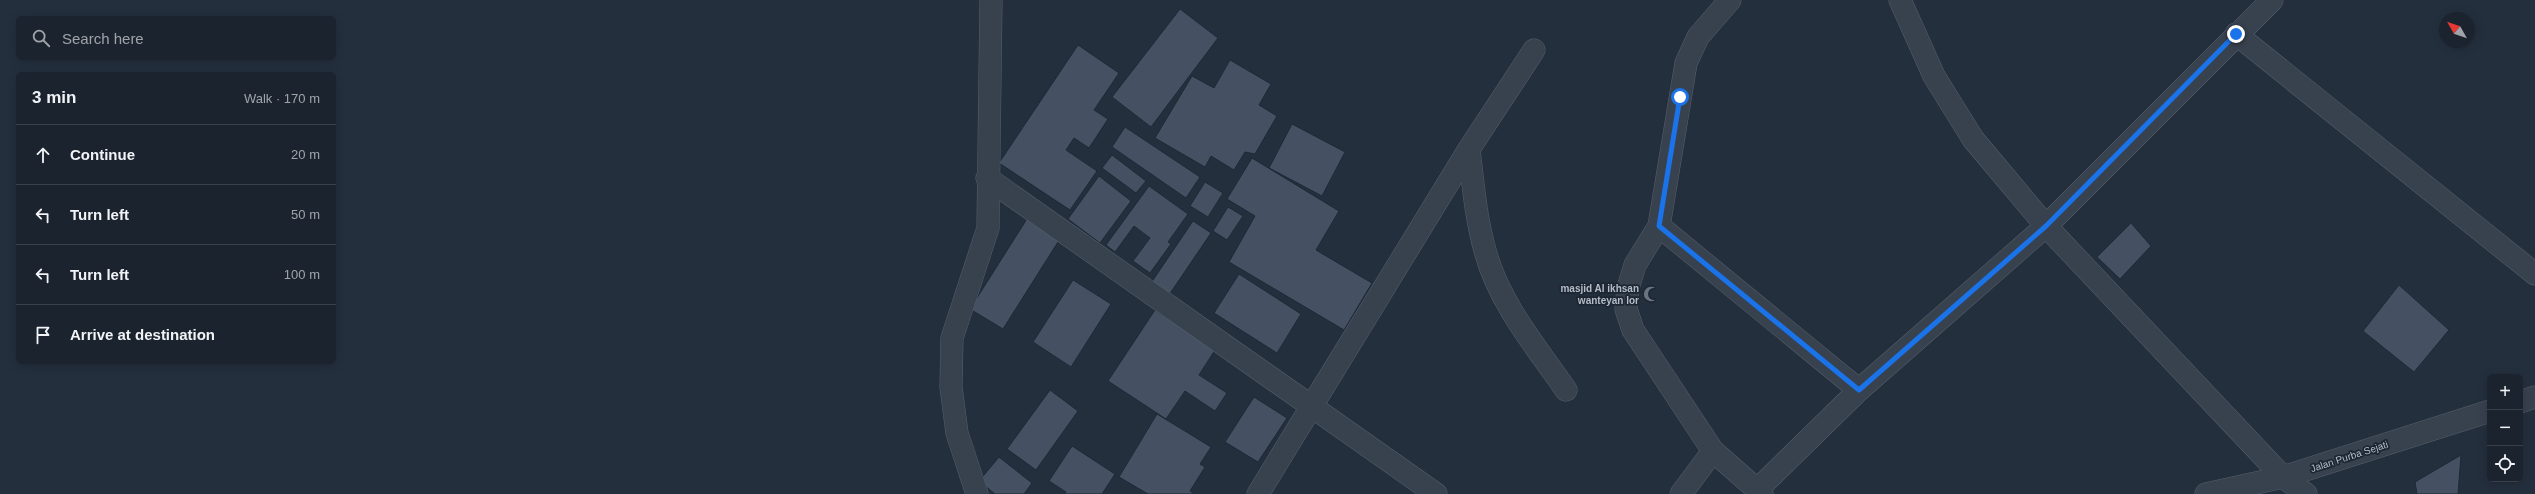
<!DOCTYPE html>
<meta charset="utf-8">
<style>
:root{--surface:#1b232e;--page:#242b36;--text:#f1f3f6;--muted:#a0a4aa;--line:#39404a}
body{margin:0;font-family:Arial,sans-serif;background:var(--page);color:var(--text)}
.controls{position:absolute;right:12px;bottom:12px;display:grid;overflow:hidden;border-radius:6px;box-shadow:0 2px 10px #0003}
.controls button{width:36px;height:36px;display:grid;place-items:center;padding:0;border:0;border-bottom:1px solid var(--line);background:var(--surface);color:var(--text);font:20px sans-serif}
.compass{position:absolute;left:2439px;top:12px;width:36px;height:36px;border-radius:50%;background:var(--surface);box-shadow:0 2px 10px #0003;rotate:310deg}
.stop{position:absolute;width:12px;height:12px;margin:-9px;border:3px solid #1a73e8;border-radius:50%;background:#fff}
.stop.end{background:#1a73e8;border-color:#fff;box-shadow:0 1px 4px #0008}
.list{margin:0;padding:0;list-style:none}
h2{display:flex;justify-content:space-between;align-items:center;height:52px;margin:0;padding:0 16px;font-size:17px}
h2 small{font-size:13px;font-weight:400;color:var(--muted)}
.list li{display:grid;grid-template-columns:26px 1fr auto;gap:12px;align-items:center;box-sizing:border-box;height:60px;padding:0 16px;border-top:1px solid var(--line)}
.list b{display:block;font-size:15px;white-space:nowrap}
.list em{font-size:13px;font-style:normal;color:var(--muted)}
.icon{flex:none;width:22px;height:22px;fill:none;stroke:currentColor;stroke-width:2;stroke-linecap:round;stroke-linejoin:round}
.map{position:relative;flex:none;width:2535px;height:494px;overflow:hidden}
.search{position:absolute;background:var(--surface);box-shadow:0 2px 10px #0003;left:16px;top:16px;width:320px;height:44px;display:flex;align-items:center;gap:10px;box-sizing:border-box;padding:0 14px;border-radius:6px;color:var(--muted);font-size:15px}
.panel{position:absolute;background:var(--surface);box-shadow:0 2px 10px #0003;left:16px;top:72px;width:320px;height:292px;border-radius:6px}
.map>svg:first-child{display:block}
.building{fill:#455162;stroke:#1f2835}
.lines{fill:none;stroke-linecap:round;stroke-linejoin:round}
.street-casing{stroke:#565f6c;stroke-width:23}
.street{stroke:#38414e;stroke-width:22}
.route{stroke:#1a73e8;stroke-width:5}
.labels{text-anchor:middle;stroke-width:3.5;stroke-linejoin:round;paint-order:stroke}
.poi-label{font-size:10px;font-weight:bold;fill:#b4bcc9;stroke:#1d2633;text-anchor:end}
.street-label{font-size:10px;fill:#b4bcc9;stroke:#1d2633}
</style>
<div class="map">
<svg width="2535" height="494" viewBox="0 0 2535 494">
<rect width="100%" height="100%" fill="#242f3e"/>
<path class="building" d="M 1180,9 L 1218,38 L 1151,127 L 1112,97 Z
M 1078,45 L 1119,73 L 1094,110 L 1108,119 L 1089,148 L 1074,138 L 1066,150 L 1097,171 L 1070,210 L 999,163 Z
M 1230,60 L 1271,84 L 1259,105 L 1277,116 L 1255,154 L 1245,152 L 1234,170 L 1211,156 L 1205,167 L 1155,138 L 1192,76 L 1214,88 Z
M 1292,124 L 1345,152 L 1322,196 L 1269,168 Z
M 1125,127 L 1200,177 L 1186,198 L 1112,147 Z
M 1112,155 L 1146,181 L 1136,193 L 1102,168 Z
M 1252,158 L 1339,211 L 1316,250 L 1372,283 L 1344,330 L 1229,262 L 1255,216 L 1227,199 Z
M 1099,176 L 1131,201 L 1100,243 L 1068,219 Z
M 1205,182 L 1223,193 L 1208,217 L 1190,206 Z
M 1149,186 L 1188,214 L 1168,242 L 1171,244 L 1150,273 L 1133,261 L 1150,238 L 1134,226 L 1115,252 L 1106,245 Z
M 1228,207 L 1243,216 L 1227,240 L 1213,231 Z
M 1030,214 L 1063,234 L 1003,329 L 970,309 Z
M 1193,221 L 1211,233 L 1169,295 L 1151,283 Z
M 2131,223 L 2151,246 L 2120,279 L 2097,257 Z
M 1239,274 L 1301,314 L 1277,353 L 1214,313 Z
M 1073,280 L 1111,304 L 1071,367 L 1033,342 Z
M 2399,285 L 2449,330 L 2414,372 L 2363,331 Z
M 1155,310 L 1215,350 L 1199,375 L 1227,393 L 1215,411 L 1185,391 L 1166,419 L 1108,381 Z
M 1050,390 L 1078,411 L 1036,470 L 1007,449 Z
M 1254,397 L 1287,418 L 1258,462 L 1225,442 Z
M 1157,414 L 1211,447 L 1200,464 L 1205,467 L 1190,491 L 1195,494 L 1148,494 L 1119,477 Z
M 1072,446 L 1115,474 L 1102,494 L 1064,494 L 1066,492 L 1049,481 Z
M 2461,455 L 2458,494 L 2417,494 L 2415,482 Z
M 999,457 L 1032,483 L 1024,494 L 995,494 L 979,481 Z"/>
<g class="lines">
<g class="street-casing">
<path id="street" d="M 1730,0 L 1698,37 L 1686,63 L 1659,226 L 1635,265 L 1628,288 L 1626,309 L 1633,330 L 1713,451 L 1762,494
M 1900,0 L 1934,76 L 1973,139 L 2046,226 L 2283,477 L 2306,494
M 2236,34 L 2535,274
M 1469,149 C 1473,184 1476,220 1486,254 C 1500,304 1537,348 1566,390
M 987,178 L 1436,494
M 1659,226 L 1859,390
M 2520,402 L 2535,397
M 1758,489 L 1859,390 L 2046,226 L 2272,0
M 977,494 L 957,433 L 951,387 L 952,338 L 988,228 L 991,0
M 1258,494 L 1469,149 L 1534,50
M 1681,494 L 1713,451
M 2206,494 L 2283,477 L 2490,411"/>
</g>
<use href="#street" class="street"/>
</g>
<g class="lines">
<path class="route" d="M 1680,97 L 1659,226 L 1859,390 L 2046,226 L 2236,34"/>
</g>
<defs>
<g id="mosque-bare" transform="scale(1.2)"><path d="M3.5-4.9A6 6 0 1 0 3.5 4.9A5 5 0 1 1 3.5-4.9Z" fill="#6b7280" stroke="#1d2633" stroke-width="2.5" paint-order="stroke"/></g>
</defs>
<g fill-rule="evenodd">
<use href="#mosque-bare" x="1651" y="294"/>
</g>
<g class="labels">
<g class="poi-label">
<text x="1639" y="292">masjid Al ikhsan<tspan x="1639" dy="12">wanteyan lor</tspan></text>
</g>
<g class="street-label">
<text transform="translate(2349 456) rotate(-18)" y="4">Jalan Purba Sejati</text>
</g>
</g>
</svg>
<div class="controls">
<button>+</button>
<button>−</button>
<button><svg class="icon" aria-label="locate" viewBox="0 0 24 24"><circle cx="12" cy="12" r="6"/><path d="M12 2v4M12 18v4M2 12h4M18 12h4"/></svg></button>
</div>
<svg class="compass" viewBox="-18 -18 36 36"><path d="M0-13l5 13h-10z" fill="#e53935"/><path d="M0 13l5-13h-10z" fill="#a0a4aa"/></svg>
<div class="stop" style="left:1680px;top:97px"></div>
<div class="stop end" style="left:2236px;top:34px"></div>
<div class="search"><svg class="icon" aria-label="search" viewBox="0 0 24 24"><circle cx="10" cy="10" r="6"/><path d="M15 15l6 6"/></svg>Search here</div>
<section class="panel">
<h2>3 min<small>Walk · 170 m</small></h2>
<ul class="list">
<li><svg class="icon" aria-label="ahead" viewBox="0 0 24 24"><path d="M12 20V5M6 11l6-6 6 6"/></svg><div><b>Continue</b></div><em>20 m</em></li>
<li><svg class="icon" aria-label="left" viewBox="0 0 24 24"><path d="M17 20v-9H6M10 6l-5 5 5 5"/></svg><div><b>Turn left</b></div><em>50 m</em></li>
<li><svg class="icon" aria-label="left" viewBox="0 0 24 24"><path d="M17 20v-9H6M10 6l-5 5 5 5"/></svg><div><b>Turn left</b></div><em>100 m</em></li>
<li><svg class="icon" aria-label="arrive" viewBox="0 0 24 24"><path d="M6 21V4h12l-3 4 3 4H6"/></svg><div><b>Arrive at destination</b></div></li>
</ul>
</section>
</div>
